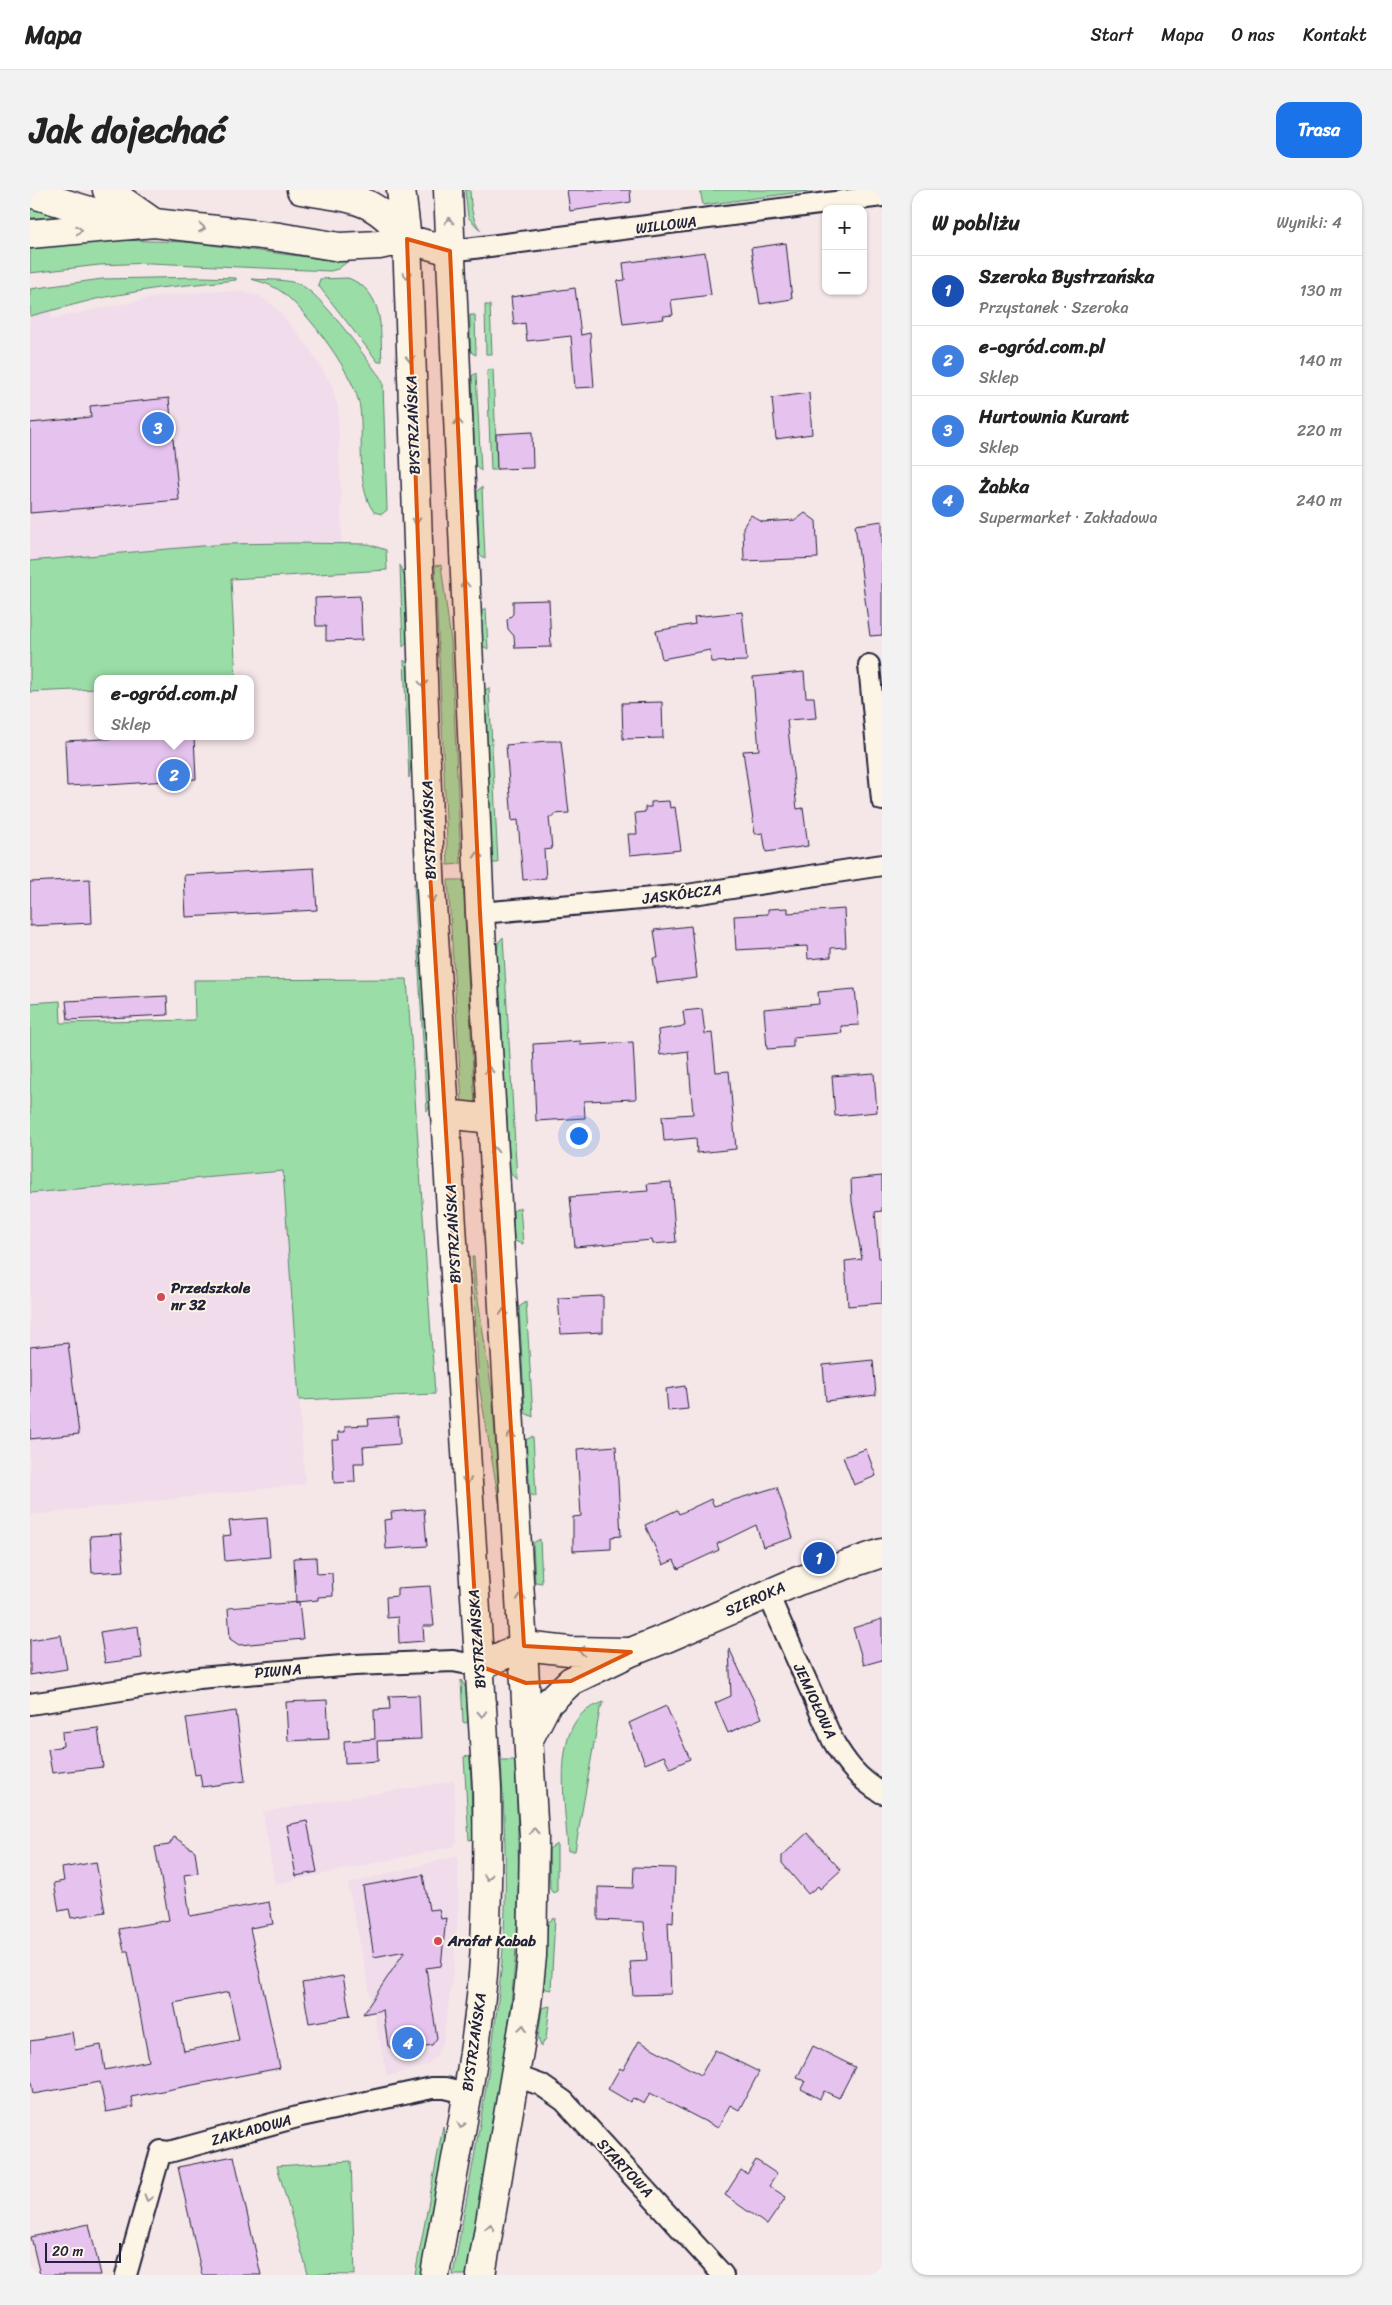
<!DOCTYPE html>
<html lang="pl">
<meta charset="utf-8">
<style>
:root{--surface:#fff;--page:#f2f2f2;--text:#222;--muted:#767676;--line:#e0e0e0;--accent:#1a73e8}
body{margin:0;font-family:Sriracha,sans-serif;background:var(--page);color:var(--text)}
.controls{position:absolute;right:15px;top:15px;display:grid;overflow:hidden;border-radius:10px;box-shadow:0 1px 4px #0004}
.controls button{width:45px;height:45px;display:grid;place-items:center;padding:0;border:0;border-bottom:1px solid var(--line);background:var(--surface);color:var(--text);font:25px sans-serif}
.scale{position:absolute;left:15px;bottom:12px;width:76px;box-sizing:border-box;padding-left:5px;border:2px solid #22223b;border-top:0;font-size:14px;line-height:18px;white-space:nowrap;color:#22223b;-webkit-text-stroke:4px #fcf5e5;paint-order:stroke}
.you{position:absolute;left:548px;top:945px;width:18px;height:18px;margin:-12px;border:4px solid #fff;border-radius:50%;background:#1a73e8;box-shadow:0 0 0 8px #1a73e833}
.badge{display:grid;place-items:center;width:32px;height:32px;border-radius:50%;background:var(--accent);color:#fff;font-size:16px;font-weight:700}
.pin{position:absolute;translate:-50% -50%;border:2px solid #fff;box-shadow:0 1px 5px #0006}
.popup{position:absolute;left:64px;top:485px;width:160px;height:65px;box-sizing:border-box;display:grid;place-content:center;border-radius:10px;background:var(--surface);filter:drop-shadow(0 1px 4px #0005);font-size:16px;white-space:nowrap;color:var(--muted)}
.popup b{font-size:19px;color:var(--text)}
.popup::after{content:'';position:absolute;left:50%;top:100%;margin-left:-10px;border:10px solid transparent;border-top-color:var(--surface)}
.list{margin:0;padding:0;list-style:none}
h2{display:flex;justify-content:space-between;align-items:center;height:65px;margin:0;padding:0 20px;font-size:21px}
h2 small{font-size:16px;font-weight:400;color:var(--muted)}
.list li{display:grid;grid-template-columns:32px 1fr auto;gap:15px;align-items:center;box-sizing:border-box;height:70px;padding:0 20px;border-top:1px solid var(--line)}
.list b{display:block;font-size:19px;white-space:nowrap}
.list p{margin:0;font-size:16px;white-space:nowrap;color:var(--muted)}
.list em{font-size:16px;font-style:normal;color:var(--muted)}
.map{position:relative;flex:none;width:852px;height:2085px;overflow:hidden;border-radius:15px}
header{display:flex;align-items:center;gap:30px;box-sizing:border-box;height:70px;padding:0 25px;background:var(--surface);border-bottom:1px solid var(--line)}
header strong{font-size:24px}
nav{display:flex;gap:28px;margin-inline-start:auto;font-size:18px}
.intro{display:flex;align-items:center;justify-content:space-between;box-sizing:border-box;height:120px;padding:0 30px}
h1{margin:0;font-size:35px}
.button{padding:12px 22px;border-radius:15px;background:var(--accent);color:#fff;font-size:18px;font-weight:700}
main{display:flex;gap:30px;padding:0 30px}
aside{flex:1;background:var(--surface);border-radius:15px;box-shadow:0 1px 4px #0004}
.map>svg:first-child{display:block}
.built{fill:#f0dcea}
.green{fill:#9bdda7;stroke:#5e8071}
.building{fill:#e6c3ef;stroke:#22223b;fill-rule:evenodd}
.lines{fill:none;stroke-linecap:round;stroke-linejoin:round}
.street-casing{stroke:#22223b;stroke-width:24}
.secondary-casing{stroke:#22223b;stroke-width:31}
.highway-casing{stroke:#22223b;stroke-width:31}
.street{stroke:#fcf5e5;stroke-width:20}
.secondary{stroke:#fcf5e5;stroke-width:28}
.highway{stroke:#fcf5e5;stroke-width:28}
.oneway{stroke:#9a9698}
.marked{fill:#de560e;fill-opacity:0.2;stroke:#de560e;stroke-width:4;stroke-linejoin:round}
.poi-dot{fill:#d1495b;stroke:#fcf5e5;stroke-width:2}
.labels{text-anchor:middle;stroke-width:4;stroke-linejoin:round;paint-order:stroke}
.street-label{font-size:15px;fill:#22223b;stroke:#fcf5e5}
.poi-label{font-size:15px;font-weight:bold;fill:#22223b;stroke:#fcf5e5;text-anchor:start}
</style>
<header>
<strong>Mapa</strong>
<nav><a>Start</a><a>Mapa</a><a>O nas</a><a>Kontakt</a></nav>
</header>
<div class="intro"><h1>Jak dojechać</h1><a class="button">Trasa</a></div>
<main>
<div class="map">
<svg width="852" height="2085" viewBox="0 0 852 2085">
<rect width="100%" height="100%" fill="#f5e6e8"/>
<filter id="ink" filterUnits="userSpaceOnUse"><feTurbulence type="fractalNoise" baseFrequency=".02" numOctaves="2"/><feDisplacementMap in="SourceGraphic" scale="10" xChannelSelector="R" yChannelSelector="G"/><feConvolveMatrix kernelMatrix="1 2 1 2 8 2 1 2 1" color-interpolation-filters="sRGB"/></filter>
<g filter="url(#ink)">
<path class="built" d="M 186,101 L 213,102 L 229,106 L 245,117 L 278,157 L 302,196 L 308,219 L 312,354 L 195,354 L 0,371 L 0,126 L 20,121 L 22,129 L 131,106 Z
M 253,981 L 275,1294 L 0,1325 L 0,1003 Z
M 424,1591 L 427,1651 L 424,1656 L 245,1694 L 233,1622 Z
M 428,1666 L 428,1719 L 424,1774 L 413,1851 L 407,1865 L 395,1876 L 357,1886 L 318,1694 Z"/>
<path class="green" d="M 435,0 L 440,0 C 441,16 441,27 451,41 L 438,27 Z
M 670,0 L 786,0 L 673,15 Z
M 0,13 L 36,28 L 0,28 Z
M 87,50 L 157,52 L 317,72 L 308,79 L 300,81 L 120,73 L 69,75 L 0,83 L 0,53 Z
M 171,87 L 206,88 L 206,90 L 128,98 L 70,108 L 0,126 L 0,99 L 72,89 Z
M 318,88 C 355,102 350,139 352,171 L 348,172 L 288,95 L 290,89 Z
M 221,89 C 235,90 252,89 266,93 C 290,100 333,165 350,187 L 353,193 L 357,320 L 352,324 L 344,322 C 325,296 334,249 330,218 C 326,186 277,121 252,102 C 242,95 232,92 221,89 Z
M 455,115 L 460,115 L 462,164 L 456,164 Z
M 440,125 L 445,125 L 446,165 L 442,163 L 440,159 Z
M 463,179 L 467,280 L 461,280 L 457,180 Z
M 446,183 L 451,281 L 445,276 L 442,186 Z
M 452,297 L 455,368 L 449,364 L 447,301 Z
M 263,353 L 338,354 L 356,360 L 357,380 L 201,389 L 206,489 L 68,489 L 68,499 L 0,502 L 0,371 L 195,354 Z
M 370,375 L 375,387 L 377,452 L 373,457 Z
M 411,375 L 421,451 L 431,674 L 418,675 L 405,376 Z
M 456,418 L 458,459 L 451,455 L 450,422 Z
M 374,470 L 378,474 L 382,567 L 379,588 Z
M 459,498 L 468,673 L 462,673 L 453,501 Z
M 418,690 L 433,690 L 445,917 L 432,913 Z
M 384,693 L 388,693 L 401,914 L 397,921 Z
M 473,747 L 487,990 L 480,983 L 467,762 L 468,753 Z
M 377,789 L 405,1204 L 269,1210 L 253,981 L 0,1003 L 0,813 L 30,811 L 31,833 L 165,830 L 164,790 Z
M 490,1017 L 493,1054 L 484,1051 L 483,1021 Z
M 442,1067 L 444,1067 L 446,1096 L 462,1202 L 470,1317 L 449,1195 Z
M 496,1112 L 503,1227 L 495,1223 L 489,1117 Z
M 503,1246 L 506,1307 L 500,1304 L 496,1250 Z
M 510,1349 L 512,1393 L 505,1392 L 503,1353 Z
M 431,1490 L 436,1498 L 438,1532 L 435,1533 L 433,1532 Z
M 574,1512 L 570,1519 L 545,1661 L 538,1661 C 536,1623 524,1559 548,1528 C 555,1519 564,1516 574,1512 Z
M 440,1566 L 443,1649 L 439,1650 L 434,1567 Z
M 471,1570 L 485,1570 C 488,1637 491,1704 485,1771 C 477,1875 454,1982 436,2085 L 423,2085 C 441,1981 463,1876 472,1771 C 478,1704 475,1637 471,1570 Z
M 527,1654 L 527,1701 L 523,1703 L 520,1699 L 519,1659 Z
M 525,1728 L 521,1800 L 516,1799 L 513,1795 L 518,1732 Z
M 520,1816 L 516,1848 L 511,1857 L 508,1847 L 512,1818 Z
M 413,1936 L 415,1951 L 392,2085 L 385,2085 Z
M 321,1971 L 325,2085 L 278,2084 L 247,1976 Z"/>
<path class="building" d="M 537,0 L 600,0 L 601,12 L 540,21 Z
M 756,53 L 762,109 L 730,114 L 721,58 Z
M 675,62 L 681,105 L 641,110 L 643,125 L 633,126 L 634,129 L 593,134 L 587,91 L 595,90 L 593,73 Z
M 545,98 L 551,145 L 560,143 L 564,197 L 545,198 L 541,146 L 497,151 L 495,133 L 484,135 L 481,107 Z
M 779,203 L 782,244 L 746,249 L 742,208 Z
M 139,208 L 149,310 L 0,323 L 0,233 L 61,227 L 60,216 Z
M 502,242 L 503,278 L 467,279 L 466,244 Z
M 775,323 L 786,331 L 788,368 L 714,371 L 713,337 L 721,325 L 732,332 L 766,330 Z
M 852,331 L 852,445 L 840,446 L 825,335 Z
M 330,406 L 332,450 L 296,451 L 296,436 L 286,436 L 285,408 Z
M 519,410 L 521,457 L 485,458 L 484,446 L 478,439 L 477,430 L 483,424 L 483,411 Z
M 712,422 L 717,471 L 681,472 L 680,460 L 632,469 L 626,441 L 665,434 L 664,427 Z
M 774,482 L 776,507 L 784,507 L 786,528 L 757,530 L 767,619 L 773,618 L 778,656 L 736,662 L 733,643 L 725,644 L 713,561 L 729,560 L 723,487 Z
M 632,512 L 633,548 L 593,549 L 592,513 Z
M 133,546 L 164,546 L 166,589 L 78,595 L 78,594 L 37,596 L 35,551 Z
M 517,551 L 531,551 L 539,623 L 524,624 L 524,627 L 519,627 L 522,659 L 514,660 L 516,688 L 493,690 L 488,630 L 482,631 L 476,555 Z
M 639,611 L 640,618 L 645,617 L 651,660 L 600,665 L 598,644 L 607,644 L 605,623 L 615,622 L 615,617 L 621,617 L 621,612 Z
M 284,678 L 287,720 L 156,727 L 154,685 Z
M 60,689 L 62,733 L 0,736 L 0,692 Z
M 758,718 L 758,723 L 814,719 L 816,757 L 801,758 L 801,767 L 778,769 L 777,756 L 706,760 L 704,726 L 738,724 L 738,719 Z
M 661,736 L 667,788 L 627,793 L 623,768 L 628,768 L 624,740 Z
M 825,799 L 829,835 L 811,836 L 812,843 L 763,847 L 763,857 L 737,859 L 734,819 L 789,814 L 788,802 Z
M 137,806 L 138,825 L 38,830 L 36,811 Z
M 672,819 L 675,844 L 682,843 L 686,882 L 699,881 L 706,959 L 667,963 L 666,948 L 634,951 L 632,926 L 663,924 L 658,861 L 630,865 L 628,840 L 655,836 L 653,821 Z
M 551,851 L 551,855 L 603,852 L 606,909 L 554,911 L 555,928 L 506,931 L 503,854 Z
M 844,883 L 847,922 L 805,926 L 802,886 Z
M 852,986 L 852,1021 L 845,1022 L 849,1068 L 852,1068 L 852,1113 L 818,1116 L 815,1071 L 832,1069 L 822,1012 L 821,989 Z
M 641,992 L 646,1052 L 623,1054 L 622,1050 L 545,1057 L 540,1007 L 618,1001 L 617,994 Z
M 573,1106 L 573,1142 L 531,1144 L 528,1108 Z
M 38,1153 L 49,1244 L 0,1249 L 0,1157 Z
M 843,1170 L 846,1205 L 796,1211 L 793,1175 Z
M 655,1196 L 658,1219 L 638,1221 L 636,1199 Z
M 368,1227 L 370,1254 L 333,1257 L 334,1273 L 324,1273 L 325,1292 L 304,1293 L 302,1250 L 309,1250 L 308,1242 L 315,1242 L 315,1236 L 339,1235 L 338,1229 Z
M 586,1256 L 591,1346 L 581,1347 L 581,1359 L 543,1361 L 543,1327 L 551,1326 L 547,1259 Z
M 836,1259 L 846,1286 L 824,1295 L 813,1267 Z
M 747,1297 L 763,1348 L 733,1357 L 726,1335 L 687,1354 L 689,1360 L 648,1379 L 644,1370 L 633,1375 L 615,1335 L 647,1320 L 649,1324 L 681,1309 L 684,1316 Z
M 394,1319 L 397,1356 L 356,1359 L 354,1330 L 362,1329 L 361,1322 Z
M 237,1328 L 240,1367 L 195,1371 L 193,1346 L 201,1345 L 199,1331 Z
M 91,1344 L 94,1381 L 62,1383 L 60,1346 Z
M 286,1367 L 287,1384 L 302,1383 L 303,1406 L 288,1407 L 288,1410 L 266,1412 L 264,1368 Z
M 400,1396 L 404,1436 L 393,1436 L 394,1451 L 369,1453 L 368,1427 L 357,1428 L 356,1407 L 367,1406 L 367,1398 Z
M 269,1412 L 273,1449 L 209,1455 L 200,1449 L 198,1418 Z
M 852,1429 L 852,1470 L 834,1475 L 823,1438 Z
M 108,1436 L 112,1468 L 75,1473 L 70,1442 Z
M 31,1445 L 37,1479 L 0,1485 L 0,1450 Z
M 699,1458 L 732,1528 L 698,1543 L 685,1513 L 701,1506 Z
M 389,1505 L 391,1549 L 347,1551 L 348,1571 L 315,1573 L 314,1551 L 345,1549 L 344,1520 L 360,1519 L 359,1506 Z
M 297,1510 L 299,1549 L 258,1551 L 256,1512 Z
M 636,1516 L 660,1569 L 640,1578 L 634,1566 L 615,1574 L 599,1533 Z
M 206,1521 L 215,1591 L 172,1597 L 170,1584 L 165,1585 L 156,1528 Z
M 68,1538 L 73,1577 L 22,1583 L 18,1559 L 33,1556 L 32,1542 Z
M 277,1631 L 287,1682 L 266,1686 L 257,1635 Z
M 777,1643 L 811,1680 L 790,1699 L 788,1696 L 778,1704 L 752,1673 L 752,1666 Z
M 144,1647 L 165,1661 L 168,1683 L 154,1685 L 160,1726 L 239,1712 L 243,1734 L 220,1738 L 250,1878 L 101,1907 L 103,1917 L 76,1922 L 70,1892 L 3,1904 L 0,1886 L 0,1851 L 14,1849 L 14,1847 L 42,1842 L 45,1860 L 71,1855 L 75,1880 L 119,1871 L 98,1761 L 94,1761 L 89,1739 L 139,1730 L 125,1657 L 139,1655 ZM 199,1802 L 209,1850 L 154,1861 L 144,1813 Z
M 66,1672 L 75,1722 L 41,1728 L 39,1719 L 29,1721 L 24,1693 L 34,1691 L 32,1678 Z
M 604,1677 L 645,1678 L 643,1733 L 638,1732 L 641,1804 L 603,1805 L 600,1772 L 617,1771 L 614,1732 L 568,1730 L 568,1697 L 603,1698 Z
M 393,1685 L 399,1720 L 409,1719 L 411,1729 L 416,1728 L 411,1776 L 396,1778 L 407,1848 L 402,1855 L 365,1861 L 358,1856 L 353,1820 L 333,1824 L 375,1761 L 344,1767 L 333,1696 Z
M 313,1786 L 320,1826 L 279,1833 L 272,1793 Z
M 609,1851 L 671,1885 L 685,1860 L 729,1882 L 709,1920 L 700,1915 L 688,1938 L 620,1903 L 614,1914 L 603,1908 L 600,1912 L 578,1899 L 590,1878 L 593,1880 Z
M 783,1856 L 825,1877 L 809,1908 L 794,1901 L 790,1909 L 771,1899 L 775,1891 L 767,1888 Z
M 204,1966 L 231,2085 L 172,2085 L 148,1977 Z
M 726,1970 L 747,1984 L 739,1996 L 756,2007 L 737,2035 L 695,2005 L 711,1980 L 717,1984 Z
M 59,2034 L 71,2085 L 10,2085 L 1,2047 Z"/>
<g class="lines">
<g class="street-casing">
<path id="street" d="M 420,61 L 852,6
M 839,475 L 852,610
M 450,723 L 657,705 L 852,675
M 738,1404 L 802,1549 C 815,1572 828,1589 852,1603
M 0,1514 L 169,1488 L 324,1475 L 423,1471 L 449,1476
M 486,1886 L 511,1895 L 534,1911 L 693,2085
M 96,2085 L 131,1961 L 139,1962 L 271,1926 L 402,1898 L 415,1898 L 436,1903"/>
</g>
<g class="secondary-casing">
<path id="secondary" d="M 271,0 C 323,9 341,5 377,49
M 371,0 L 377,49 L 400,683 L 457,1598 C 458,1664 458,1730 452,1796 C 443,1893 421,1989 405,2085
M 418,0 L 450,723 L 504,1647 L 502,1766 L 497,1814 L 451,2085
M 0,3 L 73,25 L 124,33 L 249,47 L 310,57 L 349,55 L 377,49 L 420,61
M 415,924 L 462,929
M 449,1476 L 494,1456 L 539,1461 L 597,1462
M 499,1549 L 517,1514 L 541,1491 L 601,1462 L 639,1447 L 768,1391 L 852,1363"/>
</g>
<g class="highway-casing">
<path id="highway" d="M 77,0 L 124,33
M 0,44 L 124,33"/>
</g>
<use href="#street" class="street"/>
<use href="#secondary" class="secondary"/>
<use href="#highway" class="highway"/>
</g>
<defs><path id="oneway-chevron" d="M-2-3.5L2.5 0L-2 3.5" fill="none" stroke-width="1.6" stroke-linecap="round" stroke-linejoin="round" transform="scale(1.25)"/></defs>
<g class="oneway">
<use href="#oneway-chevron" transform="translate(419 31) rotate(-92)"/>
<use href="#oneway-chevron" transform="translate(172 38) rotate(6)"/>
<use href="#oneway-chevron" transform="translate(49 40) rotate(-5)"/>
<use href="#oneway-chevron" transform="translate(377 85) rotate(88)"/>
<use href="#oneway-chevron" transform="translate(380 169) rotate(88)"/>
<use href="#oneway-chevron" transform="translate(428 232) rotate(-92)"/>
<use href="#oneway-chevron" transform="translate(386 331) rotate(88)"/>
<use href="#oneway-chevron" transform="translate(435 394) rotate(-92)"/>
<use href="#oneway-chevron" transform="translate(393 494) rotate(88)"/>
<use href="#oneway-chevron" transform="translate(448 665) rotate(-93)"/>
<use href="#oneway-chevron" transform="translate(402 709) rotate(87)"/>
<use href="#oneway-chevron" transform="translate(459 880) rotate(-93)"/>
<use href="#oneway-chevron" transform="translate(464 960) rotate(-93)"/>
<use href="#oneway-chevron" transform="translate(474 1122) rotate(-93)"/>
<use href="#oneway-chevron" transform="translate(481 1245) rotate(-94)"/>
<use href="#oneway-chevron" transform="translate(437 1291) rotate(86)"/>
<use href="#oneway-chevron" transform="translate(491 1407) rotate(-94)"/>
<use href="#oneway-chevron" transform="translate(552 1461) rotate(-179)"/>
<use href="#oneway-chevron" transform="translate(452 1524) rotate(87)"/>
<use href="#oneway-chevron" transform="translate(504 1641) rotate(-93)"/>
<use href="#oneway-chevron" transform="translate(458 1687) rotate(91)"/>
<use href="#oneway-chevron" transform="translate(493 1838) rotate(-81)"/>
<use href="#oneway-chevron" transform="translate(431 1935) rotate(100)"/>
<use href="#oneway-chevron" transform="translate(118 2008) rotate(106)"/>
<use href="#oneway-chevron" transform="translate(460 2037) rotate(-80)"/>
</g>
</g>
<path class="marked" d="M 377,49 L 420,61 L 450,723 L 494,1456 L 601,1462 L 541,1491 L 496,1493 L 449,1476 L 400,683 Z"/>
<g class="poi-dot">
<circle cx="131" cy="1107" r="5"/>
<circle cx="408" cy="1751" r="5"/>
</g>
<g class="labels">
<g class="street-label">
<text transform="translate(636 35) rotate(-7)" y="5">WILLOWA</text>
<text transform="translate(383 235) rotate(-92)" y="5">BYSTRZAŃSKA</text>
<text transform="translate(399 640) rotate(-92)" y="5">BYSTRZAŃSKA</text>
<text transform="translate(652 704) rotate(-7)" y="5">JASKÓŁCZA</text>
<text transform="translate(423 1044) rotate(-93)" y="5">BYSTRZAŃSKA</text>
<text transform="translate(725 1409) rotate(-24)" y="5">SZEROKA</text>
<text transform="translate(447 1449) rotate(-94)" y="5">BYSTRZAŃSKA</text>
<text transform="translate(248 1481) rotate(-5)" y="5">PIWNA</text>
<text transform="translate(785 1511) rotate(65)" y="5">JEMIOŁOWA</text>
<text transform="translate(444 1852) rotate(-82)" y="5">BYSTRZAŃSKA</text>
<text transform="translate(221 1940) rotate(-15)" y="5">ZAKŁADOWA</text>
<text transform="translate(595 1978) rotate(47)" y="5">STARTOWA</text>
</g>
<g class="poi-label">
<text x="141" y="1103">Przedszkole<tspan x="141" dy="17">nr 32</tspan></text>
<text x="418" y="1756">Arafat Kabab</text>
</g>
</g>
</svg>
<div class="controls">
<button>+</button>
<button>−</button>
</div>
<div class="scale">20 m</div>
<div class="you"></div>
<div class="pin badge" style="left:789px;top:1368px;background:#1a4fb4">1</div>
<div class="pin badge" style="left:144px;top:585px;background:#3f7fe0">2</div>
<div class="popup"><b>e-ogród.com.pl</b>Sklep</div>
<div class="pin badge" style="left:128px;top:238px;background:#3f7fe0">3</div>
<div class="pin badge" style="left:378px;top:1853px;background:#3f7fe0">4</div>
</div>
<aside>
<h2>W pobliżu<small>Wyniki: 4</small></h2>
<ul class="list">
<li><span class="badge" style="background:#1a4fb4">1</span><div><b>Szeroka Bystrzańska</b><p>Przystanek · Szeroka</p></div><em>130 m</em></li>
<li><span class="badge" style="background:#3f7fe0">2</span><div><b>e-ogród.com.pl</b><p>Sklep</p></div><em>140 m</em></li>
<li><span class="badge" style="background:#3f7fe0">3</span><div><b>Hurtownia Kurant</b><p>Sklep</p></div><em>220 m</em></li>
<li><span class="badge" style="background:#3f7fe0">4</span><div><b>Żabka</b><p>Supermarket · Zakładowa</p></div><em>240 m</em></li>
</ul>
</aside>
</main>
